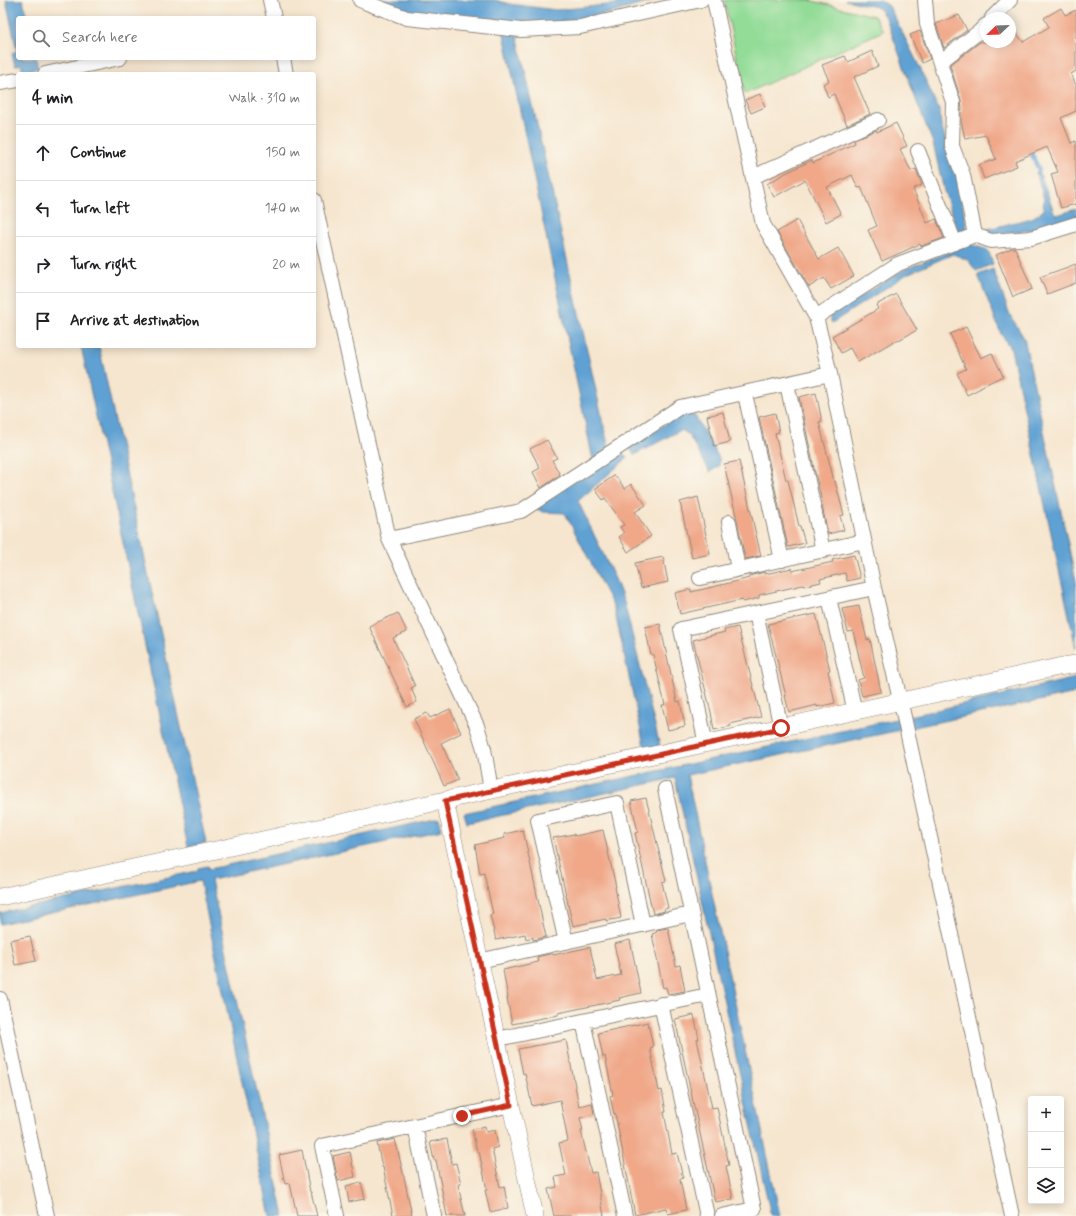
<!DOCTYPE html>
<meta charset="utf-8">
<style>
:root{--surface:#fff;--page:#f2f2f2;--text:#202124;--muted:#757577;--line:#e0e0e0}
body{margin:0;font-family:Mynerve,sans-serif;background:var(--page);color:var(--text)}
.controls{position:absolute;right:12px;bottom:12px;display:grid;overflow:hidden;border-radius:4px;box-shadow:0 2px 10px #0003}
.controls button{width:36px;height:36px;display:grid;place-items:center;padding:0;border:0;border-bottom:1px solid var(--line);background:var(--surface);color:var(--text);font:20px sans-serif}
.compass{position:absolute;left:980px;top:12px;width:36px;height:36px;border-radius:50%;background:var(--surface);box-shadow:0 2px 10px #0003;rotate:247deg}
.stop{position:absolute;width:12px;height:12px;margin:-9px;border:3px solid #c8321e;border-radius:50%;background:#fff}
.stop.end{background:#c8321e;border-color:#fff;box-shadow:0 1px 4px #0008}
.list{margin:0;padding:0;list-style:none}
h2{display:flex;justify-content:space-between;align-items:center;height:52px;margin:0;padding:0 16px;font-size:17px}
h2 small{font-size:13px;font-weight:400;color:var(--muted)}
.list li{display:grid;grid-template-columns:26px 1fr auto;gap:12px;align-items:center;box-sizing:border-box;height:56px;padding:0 16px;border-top:1px solid var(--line)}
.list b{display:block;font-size:15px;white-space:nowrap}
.list em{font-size:13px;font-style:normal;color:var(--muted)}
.icon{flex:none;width:22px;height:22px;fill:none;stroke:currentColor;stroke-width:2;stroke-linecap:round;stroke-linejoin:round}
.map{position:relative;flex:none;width:1076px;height:1216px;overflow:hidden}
.search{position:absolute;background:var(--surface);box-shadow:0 2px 10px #0003;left:16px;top:16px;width:300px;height:44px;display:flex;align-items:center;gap:10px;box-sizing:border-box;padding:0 14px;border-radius:4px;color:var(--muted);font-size:15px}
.panel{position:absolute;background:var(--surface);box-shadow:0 2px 10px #0003;left:16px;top:72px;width:300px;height:276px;border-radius:4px}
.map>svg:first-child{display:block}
.green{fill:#93dc97;stroke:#5f8461}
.water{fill:#5fa1d3;stroke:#45667f}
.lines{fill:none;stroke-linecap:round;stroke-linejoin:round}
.stream{stroke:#5fa1d3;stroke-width:4.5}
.building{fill:#f0a889}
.minor-casing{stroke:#90887d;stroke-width:16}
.tertiary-casing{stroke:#90887d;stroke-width:18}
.minor{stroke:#fff;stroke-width:14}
.tertiary{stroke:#fff;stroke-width:17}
.route{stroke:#c8321e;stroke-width:5}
</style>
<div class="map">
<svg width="1076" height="1216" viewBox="0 0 1076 1216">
<rect width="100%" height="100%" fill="#fbf7ec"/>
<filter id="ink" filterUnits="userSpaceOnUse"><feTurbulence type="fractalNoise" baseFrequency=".025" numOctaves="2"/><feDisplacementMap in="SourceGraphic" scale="8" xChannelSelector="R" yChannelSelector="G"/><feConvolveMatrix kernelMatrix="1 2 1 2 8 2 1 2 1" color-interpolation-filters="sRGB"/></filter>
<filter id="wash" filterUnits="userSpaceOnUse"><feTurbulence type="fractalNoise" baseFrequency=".012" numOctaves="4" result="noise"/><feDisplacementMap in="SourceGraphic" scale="16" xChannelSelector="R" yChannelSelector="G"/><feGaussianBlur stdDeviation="0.9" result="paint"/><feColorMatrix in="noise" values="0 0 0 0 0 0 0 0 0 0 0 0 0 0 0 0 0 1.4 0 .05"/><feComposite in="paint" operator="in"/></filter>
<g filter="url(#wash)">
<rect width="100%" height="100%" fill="#f6e6cf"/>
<path class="green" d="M 724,0 L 809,0 L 874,16 L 883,31 L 745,94 Z"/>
<path class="water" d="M 6,0 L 23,0 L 27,18 L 18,18 L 18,58 L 36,58 L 38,68 L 23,72 L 21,64 L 15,66 L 12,53 L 17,51 Z
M 379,0 L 495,0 L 509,4 L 556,10 L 616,4 L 627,0 L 655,0 C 619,12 580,22 541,23 C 533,23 524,21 516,21 L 517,34 L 609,449 L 622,452 L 627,458 L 578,501 L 616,581 L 624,602 L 660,746 L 645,750 L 614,608 L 565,513 L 543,512 L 535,508 L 593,460 L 501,20 L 413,13 Z
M 845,0 L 880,0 L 889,6 L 921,70 L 940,113 L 941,125 L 958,179 L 967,229 L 958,233 L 944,191 L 933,143 L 918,105 L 886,18 L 877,7 Z
M 1039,170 L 1054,212 L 1057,215 L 1076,209 L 1076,218 L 1038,229 L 991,235 L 988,232 L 988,229 L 1032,218 L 1043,211 L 1044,199 L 1036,172 Z
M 967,245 L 972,245 L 988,250 L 993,264 L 976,271 L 968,260 L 953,254 L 907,274 L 832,323 L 829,316 L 905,269 Z
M 993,269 L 1010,315 L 1024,338 L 1076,581 L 1076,648 L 1011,349 L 1001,334 L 978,275 Z
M 81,346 L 99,346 L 206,843 L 188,847 Z
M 685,412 L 695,416 L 719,458 L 719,466 L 710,472 L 688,434 L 681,430 L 634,455 L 629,447 Z
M 1076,678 L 1076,693 L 687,775 L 780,1216 L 771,1216 L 675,778 L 467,823 L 464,813 L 910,716 Z
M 439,818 L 442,830 L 211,880 L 284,1216 L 270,1216 L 200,881 L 0,924 L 0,913 L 197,871 L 198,868 L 208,866 L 209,869 Z"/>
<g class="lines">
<path class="stream" d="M 1029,148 L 1039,170"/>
</g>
<g id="blocks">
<path class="building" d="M 1061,8 L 1065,15 L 1076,10 L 1076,71 L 1071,74 L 1076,85 L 1076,111 L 1061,118 L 1071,143 L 1076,141 L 1076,204 L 1061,208 L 1051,174 L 1058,172 L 1047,147 L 1015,161 L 1017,166 L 984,179 L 979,165 L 996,159 L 986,135 L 965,139 L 961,120 L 961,111 L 962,110 L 961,100 L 950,65 L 980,42 L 1010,42 L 1010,24 L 1023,42 L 1049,27 L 1044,18 Z
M 959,15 L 967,30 L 944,48 L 936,24 Z
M 920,31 L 930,59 L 922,63 L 910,35 Z
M 872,51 L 878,66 L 854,77 L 870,114 L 847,125 L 834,94 L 828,97 L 823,84 L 829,81 L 822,65 L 845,56 L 848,62 Z
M 760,94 L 765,107 L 751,113 L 745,100 Z
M 896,123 L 907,146 L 900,149 L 911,171 L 916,169 L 922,185 L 913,189 L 927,223 L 936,219 L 944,238 L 921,246 L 920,244 L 882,261 L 868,230 L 877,226 L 861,187 L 858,188 L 852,175 L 827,187 L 841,214 L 826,222 L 805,180 L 774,197 L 767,184 L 784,174 L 812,160 L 813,163 L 855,143 L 854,140 L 876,130 L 877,132 Z
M 797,220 L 819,259 L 838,248 L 854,276 L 831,289 L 824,278 L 809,287 L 777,232 Z
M 1012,248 L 1015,248 L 1032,289 L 1013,297 L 996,255 Z
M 1076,264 L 1076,283 L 1047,294 L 1040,277 Z
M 896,294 L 917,330 L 897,341 L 896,340 L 858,362 L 850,348 L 841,353 L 832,336 L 878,309 L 876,305 Z
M 966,327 L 981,358 L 992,353 L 1003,376 L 980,387 L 981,388 L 967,395 L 957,373 L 966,369 L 950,334 Z
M 816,393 L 822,421 L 819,422 L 834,481 L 835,481 L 844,515 L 840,516 L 844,530 L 828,534 L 822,506 L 823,506 L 814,468 L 799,397 Z
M 723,412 L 730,442 L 714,446 L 707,416 Z
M 775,413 L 779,432 L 775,433 L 786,480 L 788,480 L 799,526 L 800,526 L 805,543 L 788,547 L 759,417 Z
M 547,440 L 557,458 L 552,460 L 560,475 L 541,488 L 533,472 L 540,468 L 530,449 Z
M 739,461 L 761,556 L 745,559 L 737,520 L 724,464 Z
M 615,475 L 625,489 L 631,484 L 646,505 L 635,512 L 651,536 L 628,552 L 619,537 L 624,533 L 620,527 L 624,525 L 605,498 L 603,500 L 595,489 Z
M 698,497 L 710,554 L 692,558 L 680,502 Z
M 854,555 L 860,578 L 847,581 L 845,573 L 820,579 L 821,582 L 804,586 L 803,585 L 759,595 L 759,598 L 743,602 L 742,600 L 680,614 L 675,593 L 691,589 L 691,592 L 738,581 L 749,578 L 749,576 L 765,572 L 765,574 L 792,568 L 792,571 L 833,562 L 832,560 Z
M 663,557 L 668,582 L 641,588 L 635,563 Z
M 859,606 L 867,640 L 870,639 L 881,692 L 862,696 L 858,680 L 864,678 L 853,631 L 848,632 L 842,609 Z
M 398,613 L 407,632 L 393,638 L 415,686 L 411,688 L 417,702 L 407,707 L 369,626 Z
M 816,614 L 830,670 L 828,671 L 835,703 L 817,707 L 817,705 L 789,712 L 785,696 L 786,696 L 768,624 Z
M 660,624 L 677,702 L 680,701 L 685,726 L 668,730 L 662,705 L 665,705 L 653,654 L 651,655 L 645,627 Z
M 738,627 L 761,717 L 730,724 L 731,726 L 714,730 L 711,712 L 693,640 L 725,632 L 724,630 Z
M 450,709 L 461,733 L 441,743 L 458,780 L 444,786 L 414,719 L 427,713 L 430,718 Z
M 646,798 L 666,881 L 662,882 L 668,908 L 664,909 L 665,911 L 653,914 L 635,833 L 638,832 L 631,801 Z
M 523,830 L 546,937 L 533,940 L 533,937 L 526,939 L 525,934 L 496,940 L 490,915 L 493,914 L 484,873 L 480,874 L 475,845 L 505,838 L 504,834 Z
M 603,830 L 616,887 L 615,887 L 621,918 L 606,921 L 606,919 L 573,926 L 553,838 L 574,834 L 575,836 Z
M 668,928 L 676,966 L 680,965 L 685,991 L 668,994 L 666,987 L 663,988 L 652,934 L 657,932 L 656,930 Z
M 30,936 L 36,961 L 15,965 L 10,940 Z
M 630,940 L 641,993 L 619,998 L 620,1000 L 558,1013 L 558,1015 L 512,1024 L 507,998 L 508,998 L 503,970 L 538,962 L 537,957 L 549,954 L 553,954 L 553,955 L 590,947 L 597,980 L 621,975 L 614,944 Z
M 694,1015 L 699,1039 L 697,1039 L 712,1108 L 717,1107 L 729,1165 L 726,1166 L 733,1199 L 715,1202 L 675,1019 Z
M 648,1022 L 653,1047 L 650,1048 L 659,1091 L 662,1090 L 666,1112 L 664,1112 L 672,1154 L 677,1153 L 683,1178 L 680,1179 L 686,1210 L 668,1214 L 666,1208 L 635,1215 L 615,1113 L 614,1114 L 610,1096 L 613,1095 L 605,1056 L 603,1057 L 598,1033 Z
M 566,1040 L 579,1106 L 592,1103 L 594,1114 L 580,1118 L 583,1131 L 581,1131 L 591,1173 L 596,1172 L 604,1216 L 554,1216 L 548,1189 L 557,1187 L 555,1177 L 566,1175 L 559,1143 L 568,1141 L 560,1100 L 532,1106 L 525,1073 L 523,1074 L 518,1049 Z
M 485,1126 L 486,1132 L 495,1130 L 498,1147 L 492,1149 L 500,1187 L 504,1186 L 508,1208 L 490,1212 L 485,1190 L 487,1190 L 479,1151 L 477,1152 L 472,1129 Z
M 395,1139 L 404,1177 L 412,1216 L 393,1216 L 383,1167 L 382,1167 L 377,1143 Z
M 447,1139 L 452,1164 L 456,1163 L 461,1184 L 458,1185 L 465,1216 L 447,1216 L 436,1160 L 434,1160 L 430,1142 Z
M 302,1150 L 310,1192 L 311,1192 L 317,1216 L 297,1216 L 290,1183 L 285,1184 L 279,1155 Z
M 350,1152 L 355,1177 L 338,1181 L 333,1156 Z
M 361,1182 L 365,1199 L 349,1202 L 346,1186 Z"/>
</g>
</g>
<g filter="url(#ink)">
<use href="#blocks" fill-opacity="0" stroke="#90887d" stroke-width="1"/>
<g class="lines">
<g class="minor-casing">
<path id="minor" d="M 270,0 L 274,18
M 360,0 L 367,3 L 407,18 L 521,30 L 580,27 L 701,0
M 925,0 L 927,24 L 953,102 L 952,146 L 963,175 L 975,235
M 992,18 L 1010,0
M 283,58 L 286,74
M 940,62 L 980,31 L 986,25
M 45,74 L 120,58
M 0,83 L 18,80
M 918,151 L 955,243
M 753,177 L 878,120
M 314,200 L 389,539 L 477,726 L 484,749 L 491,790
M 816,317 L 898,264 L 975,235 L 991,241 L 1031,238 L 1076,224
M 830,374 L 874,588 L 904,717 L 1012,1216
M 787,384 L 823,551
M 745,394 L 782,560
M 729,522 L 738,569
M 389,539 L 521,511 L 680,407 L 830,374 L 816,317 L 763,224 L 714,0
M 700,578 L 864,541
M 829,598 L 855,712
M 756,613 L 781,728
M 706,744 L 681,629 L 874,588
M 665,789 L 754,1209 L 722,1216
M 566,942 L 538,820 L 617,803 L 643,925
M 479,961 L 691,914
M 0,999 L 47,1216
M 661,1004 L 707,1216
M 583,1021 L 625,1216
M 497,1039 L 708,995
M 415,1126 L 434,1216
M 337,1216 L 322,1146 L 511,1105"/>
</g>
<g class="tertiary-casing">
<path id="tertiary" d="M 445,801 L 535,1216
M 0,897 L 1058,667 L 1076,664"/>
</g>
<use href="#minor" class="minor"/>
<use href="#tertiary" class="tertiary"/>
</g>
</g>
<g class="lines" filter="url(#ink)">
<path class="route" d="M 462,1116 L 511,1105 L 445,801 L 781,728"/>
</g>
</svg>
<div class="controls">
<button>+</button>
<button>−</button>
<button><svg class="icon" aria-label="layers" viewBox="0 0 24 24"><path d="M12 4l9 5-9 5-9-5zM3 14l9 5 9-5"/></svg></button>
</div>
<svg class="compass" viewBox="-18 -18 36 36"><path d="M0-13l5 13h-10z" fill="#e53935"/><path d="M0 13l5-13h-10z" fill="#757577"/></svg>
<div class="stop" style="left:781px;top:728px"></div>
<div class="stop end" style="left:462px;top:1116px"></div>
<div class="search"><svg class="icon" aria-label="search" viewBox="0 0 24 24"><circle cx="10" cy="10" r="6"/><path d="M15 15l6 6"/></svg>Search here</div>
<section class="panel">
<h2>4 min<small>Walk · 310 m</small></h2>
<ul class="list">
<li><svg class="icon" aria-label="ahead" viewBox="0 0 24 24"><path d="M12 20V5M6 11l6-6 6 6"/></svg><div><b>Continue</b></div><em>150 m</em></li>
<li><svg class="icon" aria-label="left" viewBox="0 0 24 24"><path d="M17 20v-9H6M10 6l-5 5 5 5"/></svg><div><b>Turn left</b></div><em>140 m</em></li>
<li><svg class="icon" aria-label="right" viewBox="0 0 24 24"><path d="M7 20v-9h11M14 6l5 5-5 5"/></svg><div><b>Turn right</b></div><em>20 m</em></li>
<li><svg class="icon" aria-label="arrive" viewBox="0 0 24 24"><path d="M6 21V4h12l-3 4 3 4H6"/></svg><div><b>Arrive at destination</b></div></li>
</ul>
</section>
</div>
